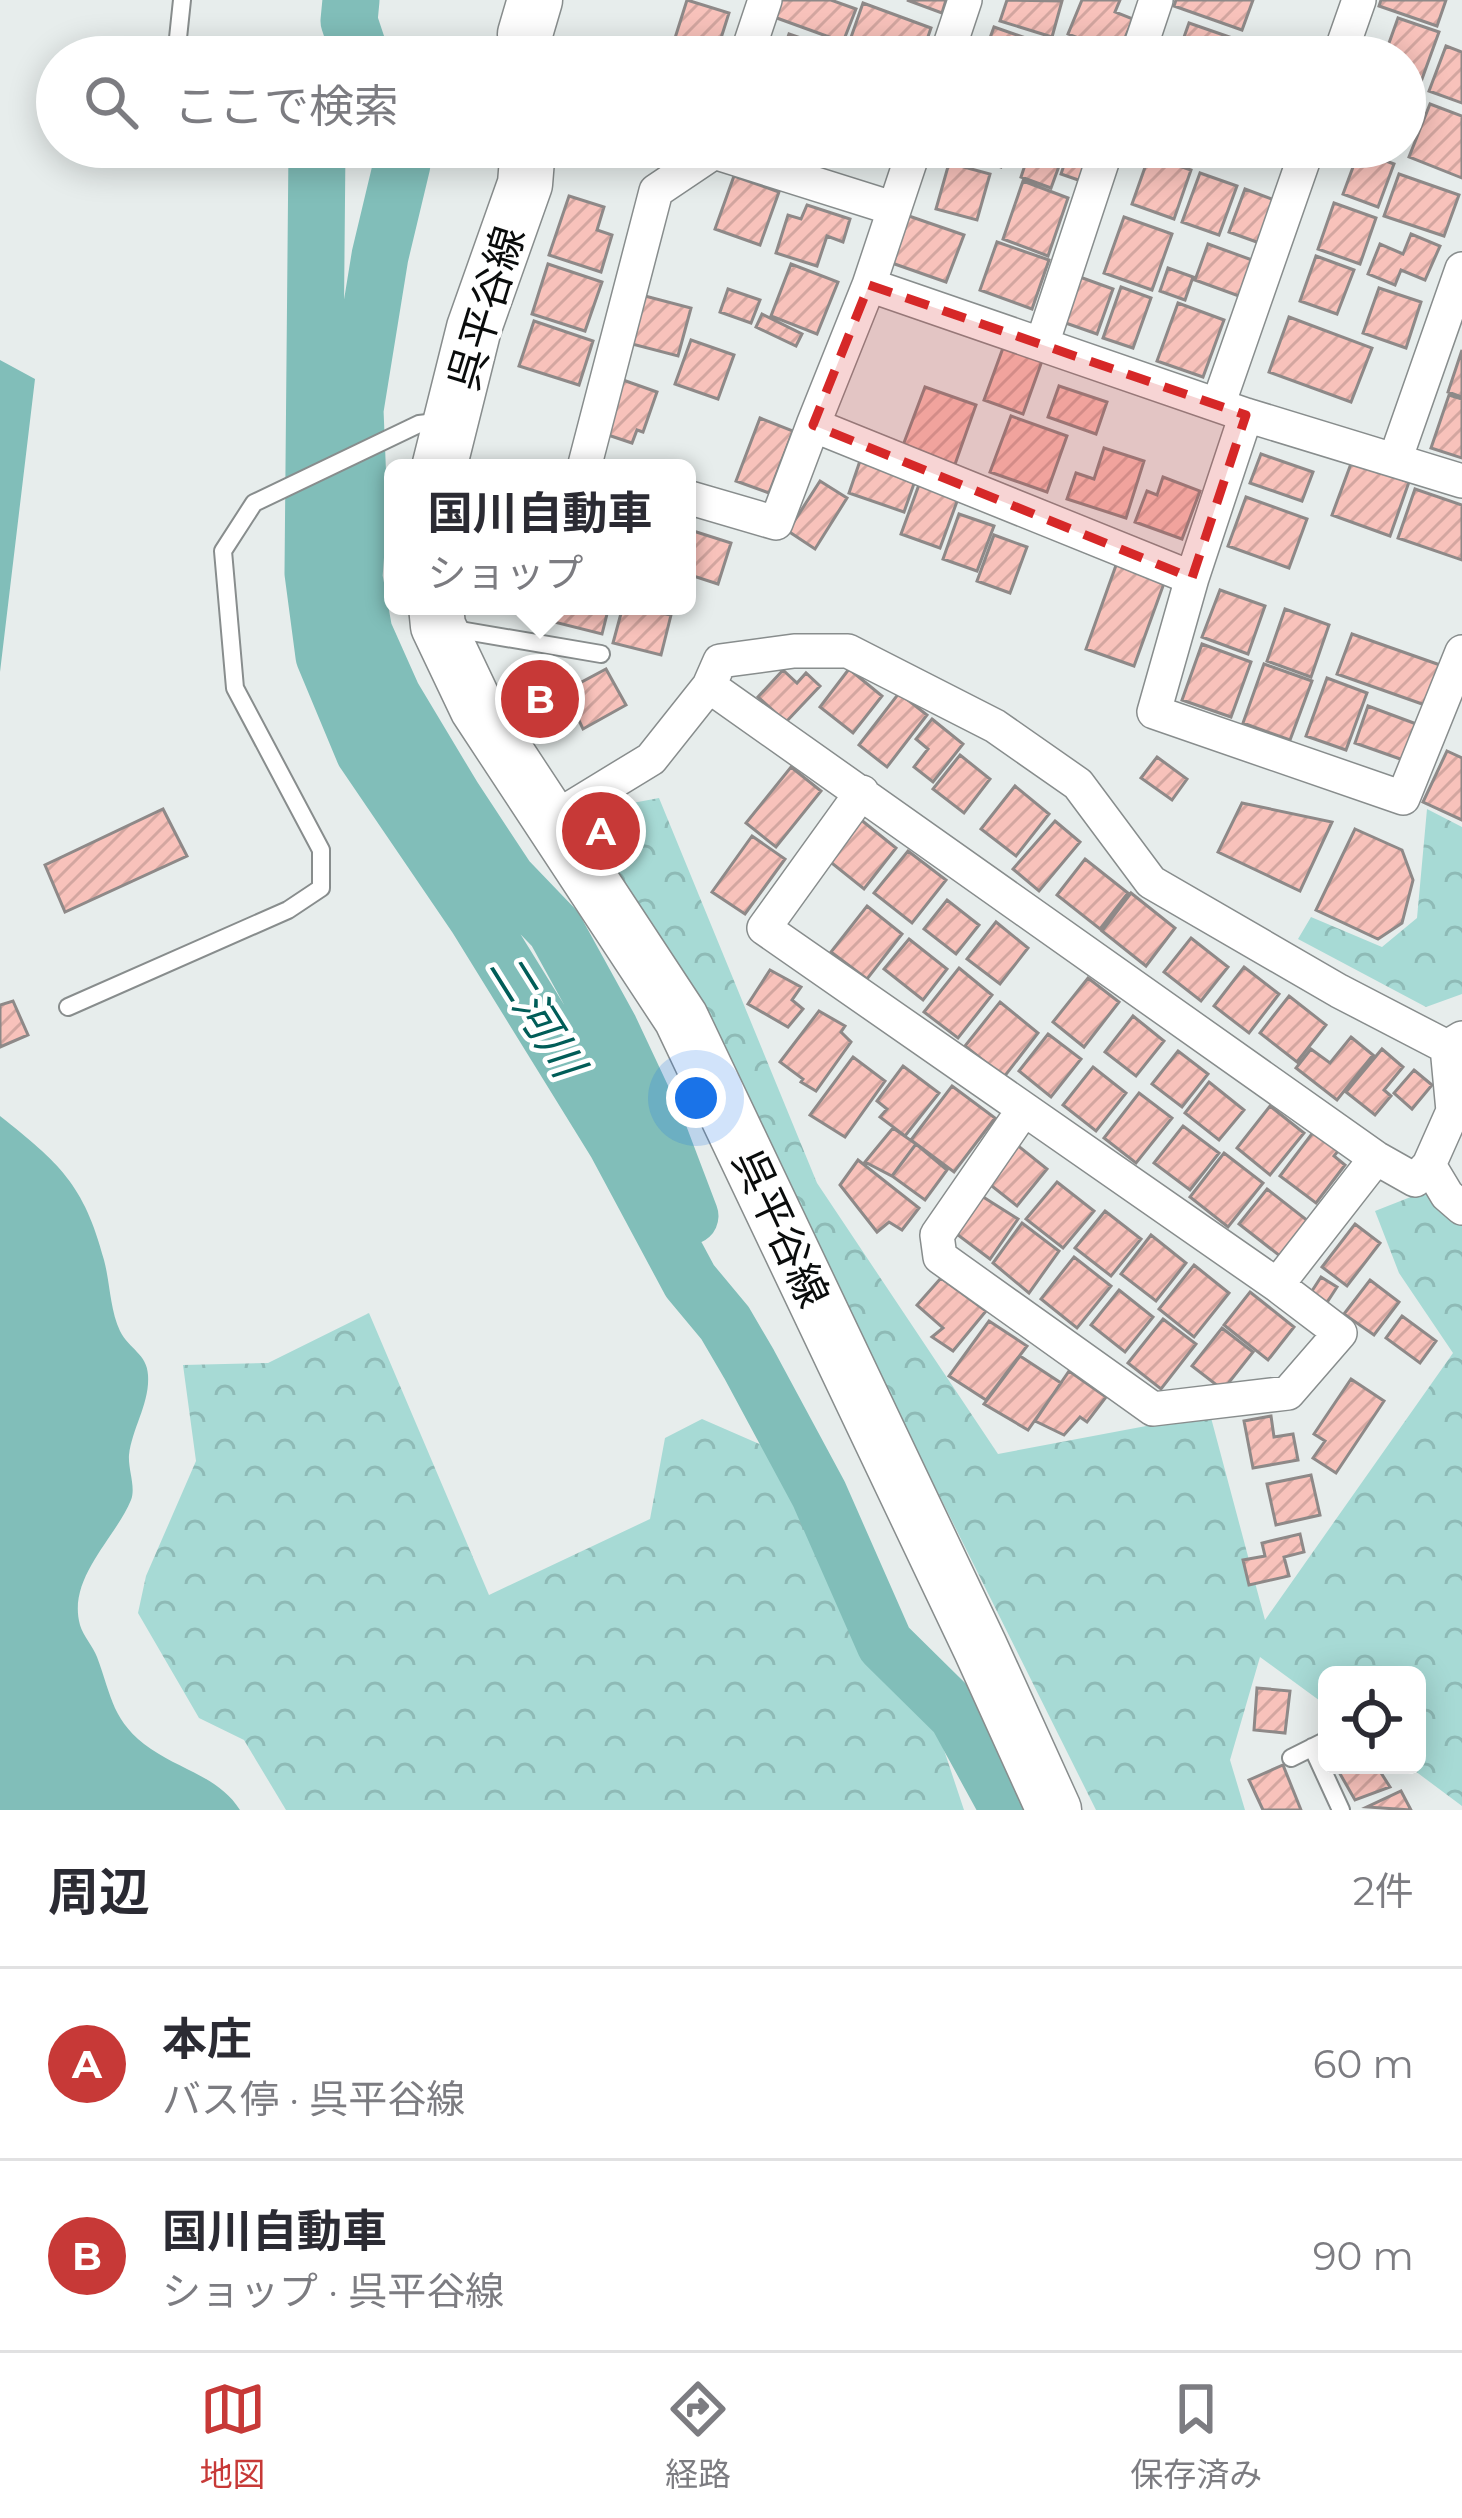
<!DOCTYPE html>
<html lang="ja">
<meta charset="utf-8">
<style>
:root{--surface:#fff;--page:#f2f2f3;--text:#2b2b33;--muted:#7c7c81;--line:#e1e1e2;--accent:#c73937}
body{margin:0;font-family:Montserrat,"Noto Sans JP",sans-serif;background:var(--page);color:var(--text)}
.controls{position:absolute;right:36px;bottom:36px;display:grid;overflow:hidden;border-radius:18px;box-shadow:0 6px 30px #0003}
.controls button{width:108px;height:108px;display:grid;place-items:center;padding:0;border:0;border-bottom:3px solid var(--line);background:var(--surface);color:var(--text);font:60px sans-serif}
.you{position:absolute;left:696px;top:1098px;width:42px;height:42px;margin:-30px;border:9px solid #fff;border-radius:50%;background:#1a73e8;box-shadow:0 0 0 18px #1a73e833}
.badge{display:grid;place-items:center;width:78px;height:78px;border-radius:50%;background:var(--accent);color:#fff;font-size:39px;font-weight:700}
.pin{position:absolute;translate:-50% -50%;border:6px solid #fff;box-shadow:0 3px 12px #0006}
.popup{position:absolute;left:384px;top:459px;width:312px;height:156px;box-sizing:border-box;display:grid;place-content:center;border-radius:18px;background:var(--surface);filter:drop-shadow(0 3px 9px #0005);font-size:39px;white-space:nowrap;color:var(--muted)}
.popup b{font-size:45px;color:var(--text)}
.popup::after{content:'';position:absolute;left:50%;top:100%;margin-left:-24px;border:24px solid transparent;border-top-color:var(--surface)}
.list{margin:0;padding:0;list-style:none}
h2{display:flex;justify-content:space-between;align-items:center;height:156px;margin:0;padding:0 48px;font-size:51px}
h2 small{font-size:39px;font-weight:400;color:var(--muted)}
.list li{display:grid;grid-template-columns:78px 1fr auto;gap:36px;align-items:center;box-sizing:border-box;height:192px;padding:0 48px;border-top:3px solid var(--line)}
.list b{display:block;font-size:45px;white-space:nowrap}
.list p{margin:0;font-size:39px;white-space:nowrap;color:var(--muted)}
.list em{font-size:39px;font-style:normal;color:var(--muted)}
.icon{flex:none;width:66px;height:66px;fill:none;stroke:currentColor;stroke-width:2;stroke-linecap:round;stroke-linejoin:round}
.map{position:relative;flex:none;width:1462px;height:1810px;overflow:hidden}
.search{position:absolute;background:var(--surface);box-shadow:0 6px 30px #0003;left:36px;right:36px;top:36px;height:132px;display:flex;align-items:center;gap:30px;box-sizing:border-box;padding:0 42px;border-radius:66px;color:var(--muted);font-size:45px}
.sheet{height:540px;background:var(--surface)}
nav{display:flex;justify-content:space-around;align-items:center;box-sizing:border-box;height:168px;border-top:3px solid var(--line);background:var(--surface);font-size:33px;color:var(--muted)}
nav a{display:grid;justify-items:center;gap:6px}
nav .on{color:var(--accent)}
.map>svg:first-child{display:block}
.forest{fill:url(#forest-crowns)}
.water{fill:#81beb9}
.lines{fill:none;stroke-linecap:round;stroke-linejoin:round}
.river{stroke:#81beb9;stroke-width:57}
.building{fill:url(#building-hatch);stroke:#8e8988;stroke-width:3}
.lane-casing{stroke:#888d8d;stroke-width:20}
.street-casing{stroke:#888d8d;stroke-width:36}
.primary-casing{stroke:#888d8d;stroke-width:57}
.lane{stroke:#fff;stroke-width:16}
.street{stroke:#fff;stroke-width:33}
.primary{stroke:#fff;stroke-width:54}
.marked{fill:#d62828;fill-opacity:0.2;stroke:#d62828;stroke-width:9;stroke-dasharray:24 15;stroke-linejoin:round}
.labels{text-anchor:middle;stroke-width:9;stroke-linejoin:round;paint-order:stroke}
.street-label{font-size:42px;fill:#0a0c0c;stroke:#fff}
.water-label{font-size:45px;font-style:italic;fill:#015d58;stroke:#fff}
</style>
<div class="map">
<svg width="1462" height="1810" viewBox="0 0 1462 1810">
<defs>
<pattern id="forest-crowns" width="20" height="18" patternUnits="userSpaceOnUse" patternTransform="scale(3)"><rect width="20" height="18" fill="#a7dad5"/><path d="M2 6a3 3 0 1 1 6 0M12 15a3 3 0 1 1 6 0" fill="none" stroke="#8ebab6"/></pattern>
<pattern id="building-hatch" width="6" height="6" patternUnits="userSpaceOnUse" patternTransform="scale(3)"><rect width="6" height="6" fill="#f8c2bb"/><path d="M-1 1l2-2M0 6l6-6M5 7l2-2" fill="none" stroke="#d3a6a0"/></pattern>
</defs>
<rect width="100%" height="100%" fill="#e7edec"/>
<path class="forest" d="M 659,798 L 817,1183 L 998,1454 L 1210,1414 L 1265,1620 L 1453,1353 L 1399,1273 L 1375,1211 L 1426,1191 L 1462,1222 L 1462,1806 L 1407,1765 L 1417,1765 L 1417,1675 L 1327,1675 L 1327,1706 L 1260,1657 L 1230,1760 L 1245,1810 L 1096,1810 L 692,999 L 595,842 L 606,808 Z
M 1427,809 L 1462,827 L 1462,994 L 1426,1007 L 1298,939 L 1311,917 L 1382,947 L 1417,918 Z
M 369,1313 L 489,1595 L 650,1519 L 665,1438 L 702,1419 L 785,1455 L 871,1663 L 931,1711 L 964,1810 L 286,1810 L 244,1740 L 199,1718 L 138,1613 L 146,1576 L 196,1461 L 183,1365 L 268,1363 Z"/>
<path class="water" d="M 0,360 L 35,379 L 0,672 Z
M 0,1116 C 59,1163 84,1184 104,1260 C 110,1282 110,1310 120,1331 C 129,1349 147,1354 148,1375 C 150,1403 132,1428 129,1455 C 128,1470 136,1487 131,1500 C 115,1539 67,1578 80,1625 C 83,1636 93,1646 97,1657 C 112,1697 112,1722 151,1749 C 183,1771 219,1777 240,1810 L 0,1810 Z"/>
<g class="lines">
<path class="river" d="M 351,0 L 349,21 L 361,57
M 317,147 L 313,573 L 324,656 L 364,752 L 477,918 L 616,1143 L 690,1281 L 725,1323 L 749,1364 L 819,1494 L 885,1644 L 957,1715 L 1009,1810
M 395,147 L 402,164 L 380,256 L 355,410 L 359,509 L 354,577 L 364,632 L 393,697 L 453,797 L 507,879 L 555,929 L 610,1029 L 657,1129 L 690,1216"/>
</g>
<path class="building" d="M 687,0 L 729,13 L 715,57 L 669,57 Z
M 780,0 L 831,0 L 856,9 L 843,42 L 774,17 Z
M 907,0 L 946,0 L 942,13 Z
M 1007,0 L 1062,1 L 1052,37 L 1000,21 Z
M 1082,0 L 1120,0 L 1115,12 L 1133,19 L 1118,54 L 1068,34 Z
M 1176,0 L 1253,0 L 1242,30 L 1174,6 Z
M 1381,0 L 1446,0 L 1437,26 L 1379,6 Z
M 863,3 L 931,28 L 921,57 L 888,57 L 849,43 Z
M 1398,18 L 1439,32 L 1418,90 L 1405,85 L 1405,57 L 1384,57 Z
M 1189,23 L 1238,40 L 1232,57 L 1177,57 Z
M 994,27 L 1040,43 L 1035,57 L 983,57 Z
M 789,34 L 821,45 L 817,57 L 781,57 Z
M 1446,46 L 1462,52 L 1462,103 L 1429,91 Z
M 1405,98 L 1417,103 L 1405,137 Z
M 1430,104 L 1462,116 L 1462,178 L 1409,157 Z
M 750,147 L 788,147 L 784,159 Z
M 946,147 L 1009,147 L 1001,167 Z
M 1031,147 L 1066,147 L 1051,188 L 1021,177 Z
M 1070,147 L 1100,147 L 1087,183 L 1061,174 Z
M 1359,151 L 1394,164 L 1378,207 L 1343,194 Z
M 1149,156 L 1191,170 L 1174,219 L 1132,204 Z
M 949,163 L 990,174 L 977,220 L 936,209 Z
M 1200,173 L 1237,186 L 1219,235 L 1182,222 Z
M 1399,174 L 1459,195 L 1444,236 L 1384,216 Z
M 734,176 L 779,192 L 760,245 L 715,229 Z
M 1023,181 L 1068,198 L 1048,256 L 1003,239 Z
M 1245,189 L 1280,202 L 1265,245 L 1229,232 Z
M 569,196 L 604,207 L 597,230 L 612,235 L 601,272 L 549,255 Z
M 1334,203 L 1376,218 L 1360,264 L 1318,249 Z
M 807,205 L 850,219 L 843,242 L 827,236 L 817,266 L 776,253 L 788,215 L 801,219 Z
M 906,215 L 964,235 L 946,282 L 889,262 Z
M 1124,217 L 1172,234 L 1152,290 L 1104,273 Z
M 1411,234 L 1440,246 L 1425,280 L 1401,270 L 1395,285 L 1368,274 L 1380,244 L 1403,254 Z
M 997,242 L 1049,260 L 1032,309 L 980,290 Z
M 1208,244 L 1252,260 L 1239,296 L 1195,280 Z
M 1316,256 L 1354,270 L 1337,314 L 1300,301 Z
M 548,264 L 602,282 L 585,331 L 532,314 Z
M 791,264 L 838,282 L 817,334 L 771,316 Z
M 1168,268 L 1193,277 L 1185,300 L 1160,291 Z
M 1077,276 L 1113,289 L 1097,334 L 1060,321 Z
M 1121,287 L 1151,298 L 1133,348 L 1103,338 Z
M 1379,288 L 1421,302 L 1406,348 L 1363,333 Z
M 728,289 L 760,300 L 751,323 L 720,312 Z
M 645,296 L 691,308 L 678,356 L 632,344 Z
M 1178,303 L 1224,320 L 1203,377 L 1157,361 Z
M 762,314 L 802,334 L 796,346 L 756,327 Z
M 1289,317 L 1372,348 L 1351,402 L 1269,372 Z
M 534,321 L 593,341 L 579,385 L 519,366 Z
M 691,340 L 734,355 L 718,399 L 675,384 Z
M 1003,348 L 1042,361 L 1023,414 L 984,400 Z
M 1462,350 L 1462,397 L 1448,392 Z
M 623,380 L 657,392 L 643,432 L 637,430 L 632,443 L 605,434 Z
M 1059,386 L 1107,402 L 1096,434 L 1048,417 Z
M 925,387 L 976,405 L 954,467 L 902,448 Z
M 1449,395 L 1462,399 L 1462,458 L 1431,448 Z
M 1011,416 L 1067,436 L 1047,492 L 990,472 Z
M 760,418 L 793,431 L 769,493 L 736,481 Z
M 1104,448 L 1144,461 L 1126,518 L 1067,499 L 1076,473 L 1094,479 Z
M 1261,454 L 1313,472 L 1302,501 L 1250,483 Z
M 861,458 L 916,478 L 904,512 L 849,493 Z
M 1352,461 L 1409,482 L 1390,536 L 1332,515 Z
M 1163,477 L 1200,491 L 1182,539 L 1135,522 L 1147,491 L 1157,495 Z
M 820,481 L 847,498 L 815,549 L 788,531 Z
M 920,482 L 959,496 L 940,548 L 901,534 Z
M 1415,489 L 1462,505 L 1462,560 L 1398,538 Z
M 1246,497 L 1307,519 L 1289,568 L 1228,546 Z
M 959,514 L 994,526 L 977,571 L 943,559 Z
M 687,529 L 731,543 L 718,584 L 687,574 Z
M 994,535 L 1027,547 L 1010,593 L 977,581 Z
M 1119,557 L 1167,575 L 1134,666 L 1086,649 Z
M 1220,590 L 1265,606 L 1248,654 L 1202,637 Z
M 504,606 L 548,606 L 542,622 L 502,609 Z
M 558,606 L 609,606 L 602,634 L 554,622 Z
M 623,606 L 671,615 L 661,655 L 613,643 Z
M 1285,609 L 1329,625 L 1311,677 L 1267,661 Z
M 1352,634 L 1440,665 L 1425,705 L 1337,674 Z
M 1202,644 L 1251,662 L 1231,717 L 1182,700 Z
M 547,661 L 568,666 L 555,729 L 533,724 Z
M 1264,664 L 1312,681 L 1290,740 L 1243,723 Z
M 606,669 L 626,705 L 583,729 L 565,691 Z
M 849,669 L 882,696 L 853,733 L 820,707 Z
M 783,670 L 797,683 L 806,673 L 820,686 L 786,722 L 758,697 Z
M 1327,678 L 1367,693 L 1346,750 L 1306,736 Z
M 899,693 L 927,715 L 887,767 L 859,745 Z
M 1368,706 L 1419,725 L 1406,761 L 1355,743 Z
M 932,719 L 963,744 L 933,782 L 914,767 L 928,749 L 916,739 Z
M 1447,751 L 1462,758 L 1462,820 L 1423,802 Z
M 960,755 L 990,779 L 964,813 L 933,789 Z
M 1157,757 L 1187,779 L 1172,800 L 1141,778 Z
M 791,767 L 821,791 L 776,847 L 746,823 Z
M 1015,786 L 1049,814 L 1016,856 L 981,829 Z
M 1242,803 L 1332,822 L 1300,891 L 1218,852 Z
M 163,809 L 187,856 L 65,912 L 45,865 Z
M 860,819 L 896,848 L 864,889 L 828,860 Z
M 1055,821 L 1080,842 L 1039,891 L 1013,869 Z
M 1355,829 L 1402,850 L 1413,880 L 1402,923 L 1378,939 L 1316,910 Z
M 752,836 L 785,859 L 745,914 L 712,892 Z
M 908,851 L 946,880 L 912,923 L 874,893 Z
M 1085,859 L 1128,893 L 1100,929 L 1057,895 Z
M 1131,893 L 1175,928 L 1146,966 L 1102,931 Z
M 947,900 L 979,925 L 956,954 L 924,929 Z
M 867,906 L 902,934 L 867,979 L 831,952 Z
M 996,922 L 1028,948 L 1000,984 L 967,959 Z
M 1191,938 L 1228,967 L 1201,1001 L 1164,972 Z
M 909,939 L 947,969 L 923,1000 L 884,969 Z
M 1244,967 L 1279,994 L 1249,1033 L 1214,1006 Z
M 959,968 L 992,995 L 958,1038 L 924,1012 Z
M 770,970 L 801,987 L 792,1000 L 803,1009 L 788,1027 L 748,1004 Z
M 1088,978 L 1119,1002 L 1084,1047 L 1053,1022 Z
M 1289,996 L 1326,1025 L 1297,1062 L 1260,1033 Z
M 13,1001 L 28,1035 L 0,1047 L 0,1005 Z
M 1000,1002 L 1038,1033 L 1004,1077 L 965,1046 Z
M 819,1011 L 845,1026 L 841,1032 L 851,1042 L 816,1091 L 801,1082 L 803,1079 L 780,1062 Z
M 1133,1016 L 1164,1041 L 1136,1076 L 1105,1052 Z
M 1048,1034 L 1081,1059 L 1051,1097 L 1019,1071 Z
M 1351,1037 L 1373,1055 L 1337,1100 L 1296,1068 L 1311,1049 L 1330,1063 Z
M 1382,1049 L 1403,1067 L 1384,1090 L 1391,1096 L 1375,1115 L 1346,1092 Z
M 1178,1051 L 1208,1074 L 1182,1107 L 1152,1084 Z
M 853,1057 L 885,1081 L 845,1137 L 810,1115 Z
M 903,1066 L 939,1093 L 905,1136 L 880,1117 L 887,1109 L 877,1101 Z
M 1093,1067 L 1126,1093 L 1096,1131 L 1063,1105 Z
M 1414,1070 L 1432,1085 L 1412,1109 L 1394,1093 Z
M 1209,1082 L 1244,1110 L 1219,1140 L 1185,1113 Z
M 952,1086 L 995,1118 L 954,1172 L 911,1140 Z
M 1139,1093 L 1172,1118 L 1136,1163 L 1104,1138 Z
M 1270,1106 L 1304,1133 L 1270,1175 L 1237,1148 Z
M 1183,1126 L 1219,1153 L 1190,1190 L 1154,1163 Z
M 1317,1127 L 1342,1146 L 1334,1156 L 1345,1165 L 1316,1203 L 1280,1176 Z
M 893,1128 L 916,1144 L 892,1176 L 865,1162 Z
M 1012,1141 L 1047,1169 L 1017,1206 L 983,1179 Z
M 916,1144 L 947,1170 L 925,1200 L 892,1176 Z
M 1224,1153 L 1263,1183 L 1228,1227 L 1190,1197 Z
M 858,1160 L 919,1208 L 902,1230 L 889,1222 L 877,1232 L 840,1185 Z
M 1057,1182 L 1094,1211 L 1063,1248 L 1026,1219 Z
M 1267,1189 L 1308,1221 L 1280,1256 L 1239,1224 Z
M 980,1195 L 1018,1219 L 990,1259 L 954,1232 Z
M 1105,1211 L 1141,1239 L 1111,1276 L 1075,1248 Z
M 1022,1223 L 1059,1251 L 1029,1293 L 993,1263 Z
M 1355,1224 L 1380,1243 L 1347,1286 L 1322,1267 Z
M 1151,1235 L 1186,1263 L 1156,1301 L 1121,1274 Z
M 1074,1257 L 1111,1286 L 1077,1328 L 1041,1299 Z
M 1194,1265 L 1229,1293 L 1194,1337 L 1159,1309 Z
M 1321,1277 L 1337,1287 L 1326,1304 L 1310,1294 Z
M 941,1278 L 986,1311 L 953,1351 L 932,1337 L 943,1328 L 917,1305 Z
M 1370,1280 L 1399,1302 L 1374,1335 L 1344,1314 Z
M 1119,1290 L 1153,1317 L 1125,1352 L 1091,1325 Z
M 1250,1292 L 1294,1327 L 1268,1360 L 1224,1325 Z
M 1402,1316 L 1436,1341 L 1420,1363 L 1386,1338 Z
M 1163,1319 L 1196,1344 L 1161,1389 L 1128,1363 Z
M 989,1321 L 1027,1346 L 986,1400 L 949,1376 Z
M 1222,1328 L 1253,1352 L 1223,1390 L 1192,1366 Z
M 1020,1356 L 1061,1383 L 1028,1430 L 984,1404 Z
M 1069,1371 L 1106,1397 L 1087,1422 L 1080,1417 L 1064,1435 L 1035,1421 Z
M 1351,1379 L 1384,1401 L 1336,1473 L 1313,1458 L 1325,1441 L 1314,1434 Z
M 1271,1416 L 1274,1437 L 1293,1434 L 1298,1460 L 1253,1468 L 1244,1421 Z
M 1311,1475 L 1320,1515 L 1276,1525 L 1267,1484 Z
M 1300,1534 L 1304,1552 L 1284,1557 L 1289,1576 L 1249,1585 L 1243,1560 L 1265,1556 L 1262,1543 Z
M 1257,1688 L 1290,1691 L 1285,1733 L 1254,1730 Z
M 1283,1765 L 1301,1810 L 1263,1810 L 1249,1780 Z
M 1335,1765 L 1376,1765 L 1390,1787 L 1355,1800 Z
M 1401,1791 L 1411,1810 L 1367,1807 Z"/>
<g class="lines">
<g class="lane-casing">
<path id="lane" d="M 176,57 L 182,0
M 448,628 L 601,654
M 68,1007 L 288,910 L 321,888 L 321,850 L 235,688 L 223,551 L 254,503 L 419,424 L 444,421
M 1312,1747 L 1341,1810
M 1291,1758 L 1327,1740"/>
</g>
<g class="street-casing">
<path id="street" d="M 746,57 L 765,0
M 946,57 L 965,0
M 1137,57 L 1156,0
M 1339,57 L 1359,0
M 716,147 L 714,152 L 892,208
M 915,147 L 869,285 L 813,425 L 1192,578
M 869,285 L 1246,415 L 1462,481
M 1042,344 L 1107,147
M 1218,405 L 1308,147
M 1246,415 L 1192,578 L 1154,712 L 1403,798 L 1462,652
M 1395,460 L 1462,269
M 584,468 L 656,191 L 714,152
M 687,497 L 776,523 L 813,425
M 709,686 L 1376,1158 L 1415,1180 L 1429,1165 L 1453,1111 L 1447,1047
M 862,792 L 764,928 L 1277,1285 L 1376,1158
M 551,820 L 651,759 L 709,686 L 720,661 L 794,651 L 848,651 L 995,726 L 1078,784 L 1151,882 L 1339,991 L 1447,1047 L 1462,1038
M 1024,1109 L 937,1235 L 940,1257 L 1153,1409 L 1288,1393 L 1340,1333 L 1277,1285
M 1429,1165 L 1447,1195 L 1462,1208"/>
</g>
<g class="primary-casing">
<path id="primary" d="M 527,57 L 525,34 L 535,0
M 439,468 L 474,328 L 525,184 L 528,147
M 436,606 L 438,626 L 477,708 L 681,1018 L 980,1647 L 1054,1810"/>
</g>
<use href="#lane" class="lane"/>
<use href="#street" class="street"/>
<use href="#primary" class="primary"/>
</g>
<path class="marked" d="M 869,285 L 1246,415 L 1192,578 L 813,425 Z"/>
<g class="labels">
<g class="street-label">
<text transform="translate(486 308) rotate(-73)" y="15">呉平谷線</text>
<text transform="translate(781 1228) rotate(65)" y="15">呉平谷線</text>
</g>
<g class="water-label">
<text transform="translate(537 1015) rotate(58)" y="16">二河川</text>
</g>
</g>
</svg>
<div class="controls">
<button><svg class="icon" aria-label="locate" viewBox="0 0 24 24"><circle cx="12" cy="12" r="6"/><path d="M12 2v4M12 18v4M2 12h4M18 12h4"/></svg></button>
</div>
<div class="you"></div>
<div class="pin badge" style="left:601px;top:831px">A</div>
<div class="pin badge" style="left:540px;top:699px">B</div>
<div class="popup"><b>国川自動車</b>ショップ</div>
<div class="search"><svg class="icon" aria-label="search" viewBox="0 0 24 24"><circle cx="10" cy="10" r="6"/><path d="M15 15l6 6"/></svg>ここで検索</div>
</div>
<section class="sheet">
<h2>周辺<small>2件</small></h2>
<ul class="list">
<li><span class="badge">A</span><div><b>本庄</b><p>バス停 · 呉平谷線</p></div><em>60 m</em></li>
<li><span class="badge">B</span><div><b>国川自動車</b><p>ショップ · 呉平谷線</p></div><em>90 m</em></li>
</ul>
</section>
<nav>
<a class="on"><svg class="icon" aria-label="map" viewBox="0 0 24 24"><path d="M3 6l6-2 6 2 6-2v14l-6 2-6-2-6 2zM9 4v14M15 6v14"/></svg>地図</a>
<a><svg class="icon" aria-label="directions" viewBox="0 0 24 24"><path d="M12 3l9 9-9 9-9-9zM9 14v-3h6M13 9l2 2-2 2"/></svg>経路</a>
<a><svg class="icon" aria-label="saved" viewBox="0 0 24 24"><path d="M7 4h10v16l-5-4-5 4z"/></svg>保存済み</a>
</nav>
